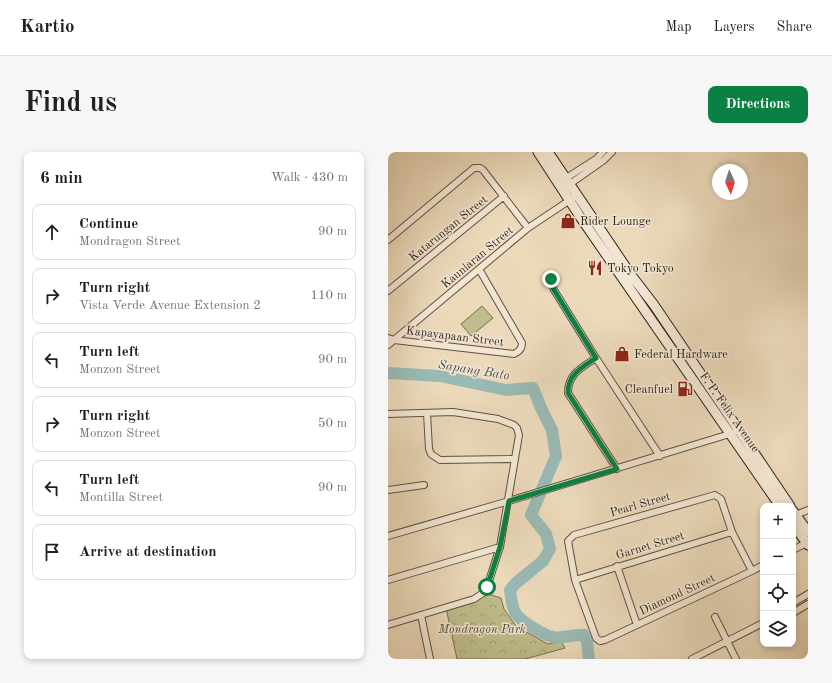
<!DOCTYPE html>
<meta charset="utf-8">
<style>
:root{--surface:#fff;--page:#f6f6f6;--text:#202124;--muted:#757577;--line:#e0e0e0;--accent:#0b8043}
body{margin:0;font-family:"Old Standard TT",serif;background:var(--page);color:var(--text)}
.controls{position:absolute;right:12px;bottom:12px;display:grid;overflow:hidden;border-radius:8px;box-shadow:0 2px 6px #0003}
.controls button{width:36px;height:36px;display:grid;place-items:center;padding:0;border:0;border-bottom:1px solid var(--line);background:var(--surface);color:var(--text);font:20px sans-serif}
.compass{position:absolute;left:324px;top:12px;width:36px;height:36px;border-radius:50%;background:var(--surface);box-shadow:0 2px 6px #0003;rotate:176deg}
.stop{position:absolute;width:12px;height:12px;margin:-9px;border:3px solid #0b8043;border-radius:50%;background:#fff}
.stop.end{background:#0b8043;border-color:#fff;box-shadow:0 1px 4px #0008}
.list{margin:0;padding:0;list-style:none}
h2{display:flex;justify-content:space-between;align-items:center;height:52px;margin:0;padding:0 16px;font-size:17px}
h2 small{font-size:13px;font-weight:400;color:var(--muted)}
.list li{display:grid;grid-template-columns:26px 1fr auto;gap:12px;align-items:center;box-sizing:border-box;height:56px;margin:0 8px 8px;padding:0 8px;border:1px solid var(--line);border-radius:8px}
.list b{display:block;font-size:15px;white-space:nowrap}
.list p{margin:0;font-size:13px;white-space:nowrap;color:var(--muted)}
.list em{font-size:13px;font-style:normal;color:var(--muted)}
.icon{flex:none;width:22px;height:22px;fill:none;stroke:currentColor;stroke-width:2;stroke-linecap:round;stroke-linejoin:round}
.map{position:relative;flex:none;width:420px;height:507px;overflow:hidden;border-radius:8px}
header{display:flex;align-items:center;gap:24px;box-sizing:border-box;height:56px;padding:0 20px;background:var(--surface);border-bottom:1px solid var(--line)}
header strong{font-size:19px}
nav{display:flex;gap:22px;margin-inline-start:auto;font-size:14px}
.intro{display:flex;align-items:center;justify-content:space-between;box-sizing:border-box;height:96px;padding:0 24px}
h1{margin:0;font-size:28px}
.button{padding:10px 18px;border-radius:8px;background:var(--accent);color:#fff;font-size:14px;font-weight:700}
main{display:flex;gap:24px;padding:0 24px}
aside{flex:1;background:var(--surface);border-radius:8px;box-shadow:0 2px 6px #0003}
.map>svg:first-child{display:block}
.park{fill:url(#park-crowns);stroke:#767054}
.garden{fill:#bebd8b;stroke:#767054}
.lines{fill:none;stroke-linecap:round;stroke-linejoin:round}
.river{stroke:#99b9b4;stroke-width:12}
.minor-casing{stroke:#5e5144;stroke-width:8}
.secondary-casing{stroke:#2f241d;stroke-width:11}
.minor{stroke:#f2e6d2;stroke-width:6}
.secondary{stroke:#f2e6d2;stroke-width:9}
.route{stroke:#0b8043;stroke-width:5}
.labels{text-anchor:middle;stroke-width:3;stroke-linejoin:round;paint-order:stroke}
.poi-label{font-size:12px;fill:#2f241d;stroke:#f2e6d2;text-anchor:start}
.street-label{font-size:12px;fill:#2f241d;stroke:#f2e6d2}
.park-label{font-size:12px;font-style:italic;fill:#534a38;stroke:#f2e6d2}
.water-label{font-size:13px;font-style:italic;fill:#4f514a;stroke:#f2e6d2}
</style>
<header>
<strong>Kartio</strong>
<nav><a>Map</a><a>Layers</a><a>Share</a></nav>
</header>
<div class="intro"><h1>Find us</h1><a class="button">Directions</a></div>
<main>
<aside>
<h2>6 min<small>Walk · 430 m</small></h2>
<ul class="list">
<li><svg class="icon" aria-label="ahead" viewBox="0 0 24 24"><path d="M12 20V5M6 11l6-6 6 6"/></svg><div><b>Continue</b><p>Mondragon Street</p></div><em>90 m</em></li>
<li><svg class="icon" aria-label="right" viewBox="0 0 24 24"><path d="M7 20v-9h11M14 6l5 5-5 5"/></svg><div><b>Turn right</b><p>Vista Verde Avenue Extension 2</p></div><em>110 m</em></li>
<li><svg class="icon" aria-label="left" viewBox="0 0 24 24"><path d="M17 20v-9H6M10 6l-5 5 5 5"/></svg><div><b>Turn left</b><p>Monzon Street</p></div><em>90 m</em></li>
<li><svg class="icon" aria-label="right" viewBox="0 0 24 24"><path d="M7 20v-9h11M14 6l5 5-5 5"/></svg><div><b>Turn right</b><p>Monzon Street</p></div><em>50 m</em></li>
<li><svg class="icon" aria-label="left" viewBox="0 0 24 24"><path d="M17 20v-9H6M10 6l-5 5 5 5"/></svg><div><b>Turn left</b><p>Montilla Street</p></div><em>90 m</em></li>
<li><svg class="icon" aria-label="arrive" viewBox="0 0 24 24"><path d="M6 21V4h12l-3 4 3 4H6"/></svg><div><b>Arrive at destination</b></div></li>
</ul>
</aside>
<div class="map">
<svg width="420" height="507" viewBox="0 0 420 507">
<defs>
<pattern id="park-crowns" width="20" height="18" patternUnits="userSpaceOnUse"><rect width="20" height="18" fill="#bebd8b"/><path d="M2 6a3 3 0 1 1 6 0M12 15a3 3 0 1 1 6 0" fill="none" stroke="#a4a278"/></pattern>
</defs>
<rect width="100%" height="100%" fill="#ebd9ba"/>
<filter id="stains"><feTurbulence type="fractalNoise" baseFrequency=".005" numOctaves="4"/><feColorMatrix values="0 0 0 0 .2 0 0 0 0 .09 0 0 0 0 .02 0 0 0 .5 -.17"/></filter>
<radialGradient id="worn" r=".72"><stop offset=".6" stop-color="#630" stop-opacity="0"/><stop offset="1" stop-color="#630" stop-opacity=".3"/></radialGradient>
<path class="park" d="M 97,441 L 113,446 L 116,457 L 128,474 L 160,492 L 173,489 L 177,496 L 137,507 L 69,507 L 58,456 L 93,446 Z"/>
<path class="garden" d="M 94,154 L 105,166 L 83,184 L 73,172 Z"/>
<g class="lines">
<path class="river" d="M 0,221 L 52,224 L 118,238 L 145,236 L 153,256 L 164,278 L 168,304 L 143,363 L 158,382 L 162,397 L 155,409 L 128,431 L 122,438 C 123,446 124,456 128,462 C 134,470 156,483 165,485 C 174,487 185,482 196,483 L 199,490 L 201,507"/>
<g class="minor-casing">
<path id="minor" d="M 175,28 L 208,7 L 215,0
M 179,34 L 216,8 L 224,0
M 0,88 L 86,16 L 92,16 L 95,18 L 140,76
M 163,127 L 166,138 L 208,206 L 272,304
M 0,139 L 116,44
M 0,186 L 6,188 L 126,202 C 131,200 134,197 134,191 L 91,117
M 0,193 L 140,76 L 185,46
M 208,206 C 193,216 180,222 180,241 L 229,317
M 39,261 L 41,297 L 43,302 L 52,308 L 127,307
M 0,262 L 65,260 L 110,267 L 126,273 L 129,276 L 131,283 L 112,395 L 99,435 L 95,441 L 86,447 L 0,473
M 0,338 L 36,333
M 405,364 L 420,358
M 0,384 L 121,349 L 345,281
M 405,398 L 420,390
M 229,414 L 249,473
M 364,419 L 344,380 L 333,347 L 327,343 L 186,383 L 180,389 L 187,428 L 208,486 L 212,489 L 217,488 L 364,419 L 375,413
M 0,428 L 112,395
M 187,428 L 344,380
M 405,451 L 420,442
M 405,461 L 420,452
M 33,463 L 42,507
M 327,465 L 348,507
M 304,507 L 375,471"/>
</g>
<g class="secondary-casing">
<path id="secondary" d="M 150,0 L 193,66 L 392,354
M 160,0 L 243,123 L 266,153 L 344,268 L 402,354
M 405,359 L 420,380
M 405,372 L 420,393"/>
</g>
<use href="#minor" class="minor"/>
<use href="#secondary" class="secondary"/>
</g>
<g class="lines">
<path class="route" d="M 99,435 L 112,395 L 121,349 L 229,317 L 180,241 C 180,222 193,216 208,206 L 166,138 L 163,127"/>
</g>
<defs>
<g id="shop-bare" transform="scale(1.2)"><path d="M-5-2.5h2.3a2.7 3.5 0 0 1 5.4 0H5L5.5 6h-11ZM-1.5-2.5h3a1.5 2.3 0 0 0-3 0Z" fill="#8f2418" stroke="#f2e6d2" stroke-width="2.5" paint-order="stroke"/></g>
<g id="restaurant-bare" transform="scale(1.2)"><path d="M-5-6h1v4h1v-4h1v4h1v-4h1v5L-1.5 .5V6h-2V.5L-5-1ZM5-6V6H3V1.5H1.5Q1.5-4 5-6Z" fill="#8f2418" stroke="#f2e6d2" stroke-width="2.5" paint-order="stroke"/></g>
<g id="fuel-bare" transform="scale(1.2)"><path d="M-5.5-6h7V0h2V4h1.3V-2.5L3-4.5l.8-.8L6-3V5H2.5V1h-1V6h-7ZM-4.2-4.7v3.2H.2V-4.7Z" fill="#8f2418" stroke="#f2e6d2" stroke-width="2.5" paint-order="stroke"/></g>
</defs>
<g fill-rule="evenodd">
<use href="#shop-bare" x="180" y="69"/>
<use href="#restaurant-bare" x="207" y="116"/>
<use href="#shop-bare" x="234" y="202"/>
<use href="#fuel-bare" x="297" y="237"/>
</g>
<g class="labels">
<g class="poi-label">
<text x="192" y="73">Rider Lounge</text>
<text x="219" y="120">Tokyo Tokyo</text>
<text x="246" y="206">Federal Hardware</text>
<text x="285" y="241" text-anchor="end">Cleanfuel</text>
</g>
<g class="street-label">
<text transform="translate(60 76) rotate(-39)" y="4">Katarungan Street</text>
<text transform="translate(89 105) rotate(-40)" y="4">Kaunlaran Street</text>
<text transform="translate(67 184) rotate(7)" y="4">Kapayapaan Street</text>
<text transform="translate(342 260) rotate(55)" y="4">F. P. Felix Avenue</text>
<text transform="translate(252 352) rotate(-16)" y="4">Pearl Street</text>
<text transform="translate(262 393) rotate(-17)" y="4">Garnet Street</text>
<text transform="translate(289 442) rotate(-25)" y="4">Diamond Street</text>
</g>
<g class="park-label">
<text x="94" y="481">Mondragon Park</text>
</g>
<g class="water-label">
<text transform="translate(86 217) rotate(9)" y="5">Sapang Bato</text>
</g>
</g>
<rect width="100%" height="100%" filter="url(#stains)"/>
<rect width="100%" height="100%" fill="url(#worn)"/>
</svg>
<div class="controls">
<button>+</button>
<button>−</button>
<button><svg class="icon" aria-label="locate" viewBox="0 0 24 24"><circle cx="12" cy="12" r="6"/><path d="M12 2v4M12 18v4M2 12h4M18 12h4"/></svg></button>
<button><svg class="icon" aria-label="layers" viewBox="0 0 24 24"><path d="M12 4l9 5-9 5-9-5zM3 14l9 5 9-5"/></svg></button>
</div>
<svg class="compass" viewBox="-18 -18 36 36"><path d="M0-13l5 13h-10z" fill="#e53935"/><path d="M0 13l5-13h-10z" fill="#757577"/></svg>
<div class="stop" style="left:99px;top:435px"></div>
<div class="stop end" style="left:163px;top:127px"></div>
</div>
</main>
